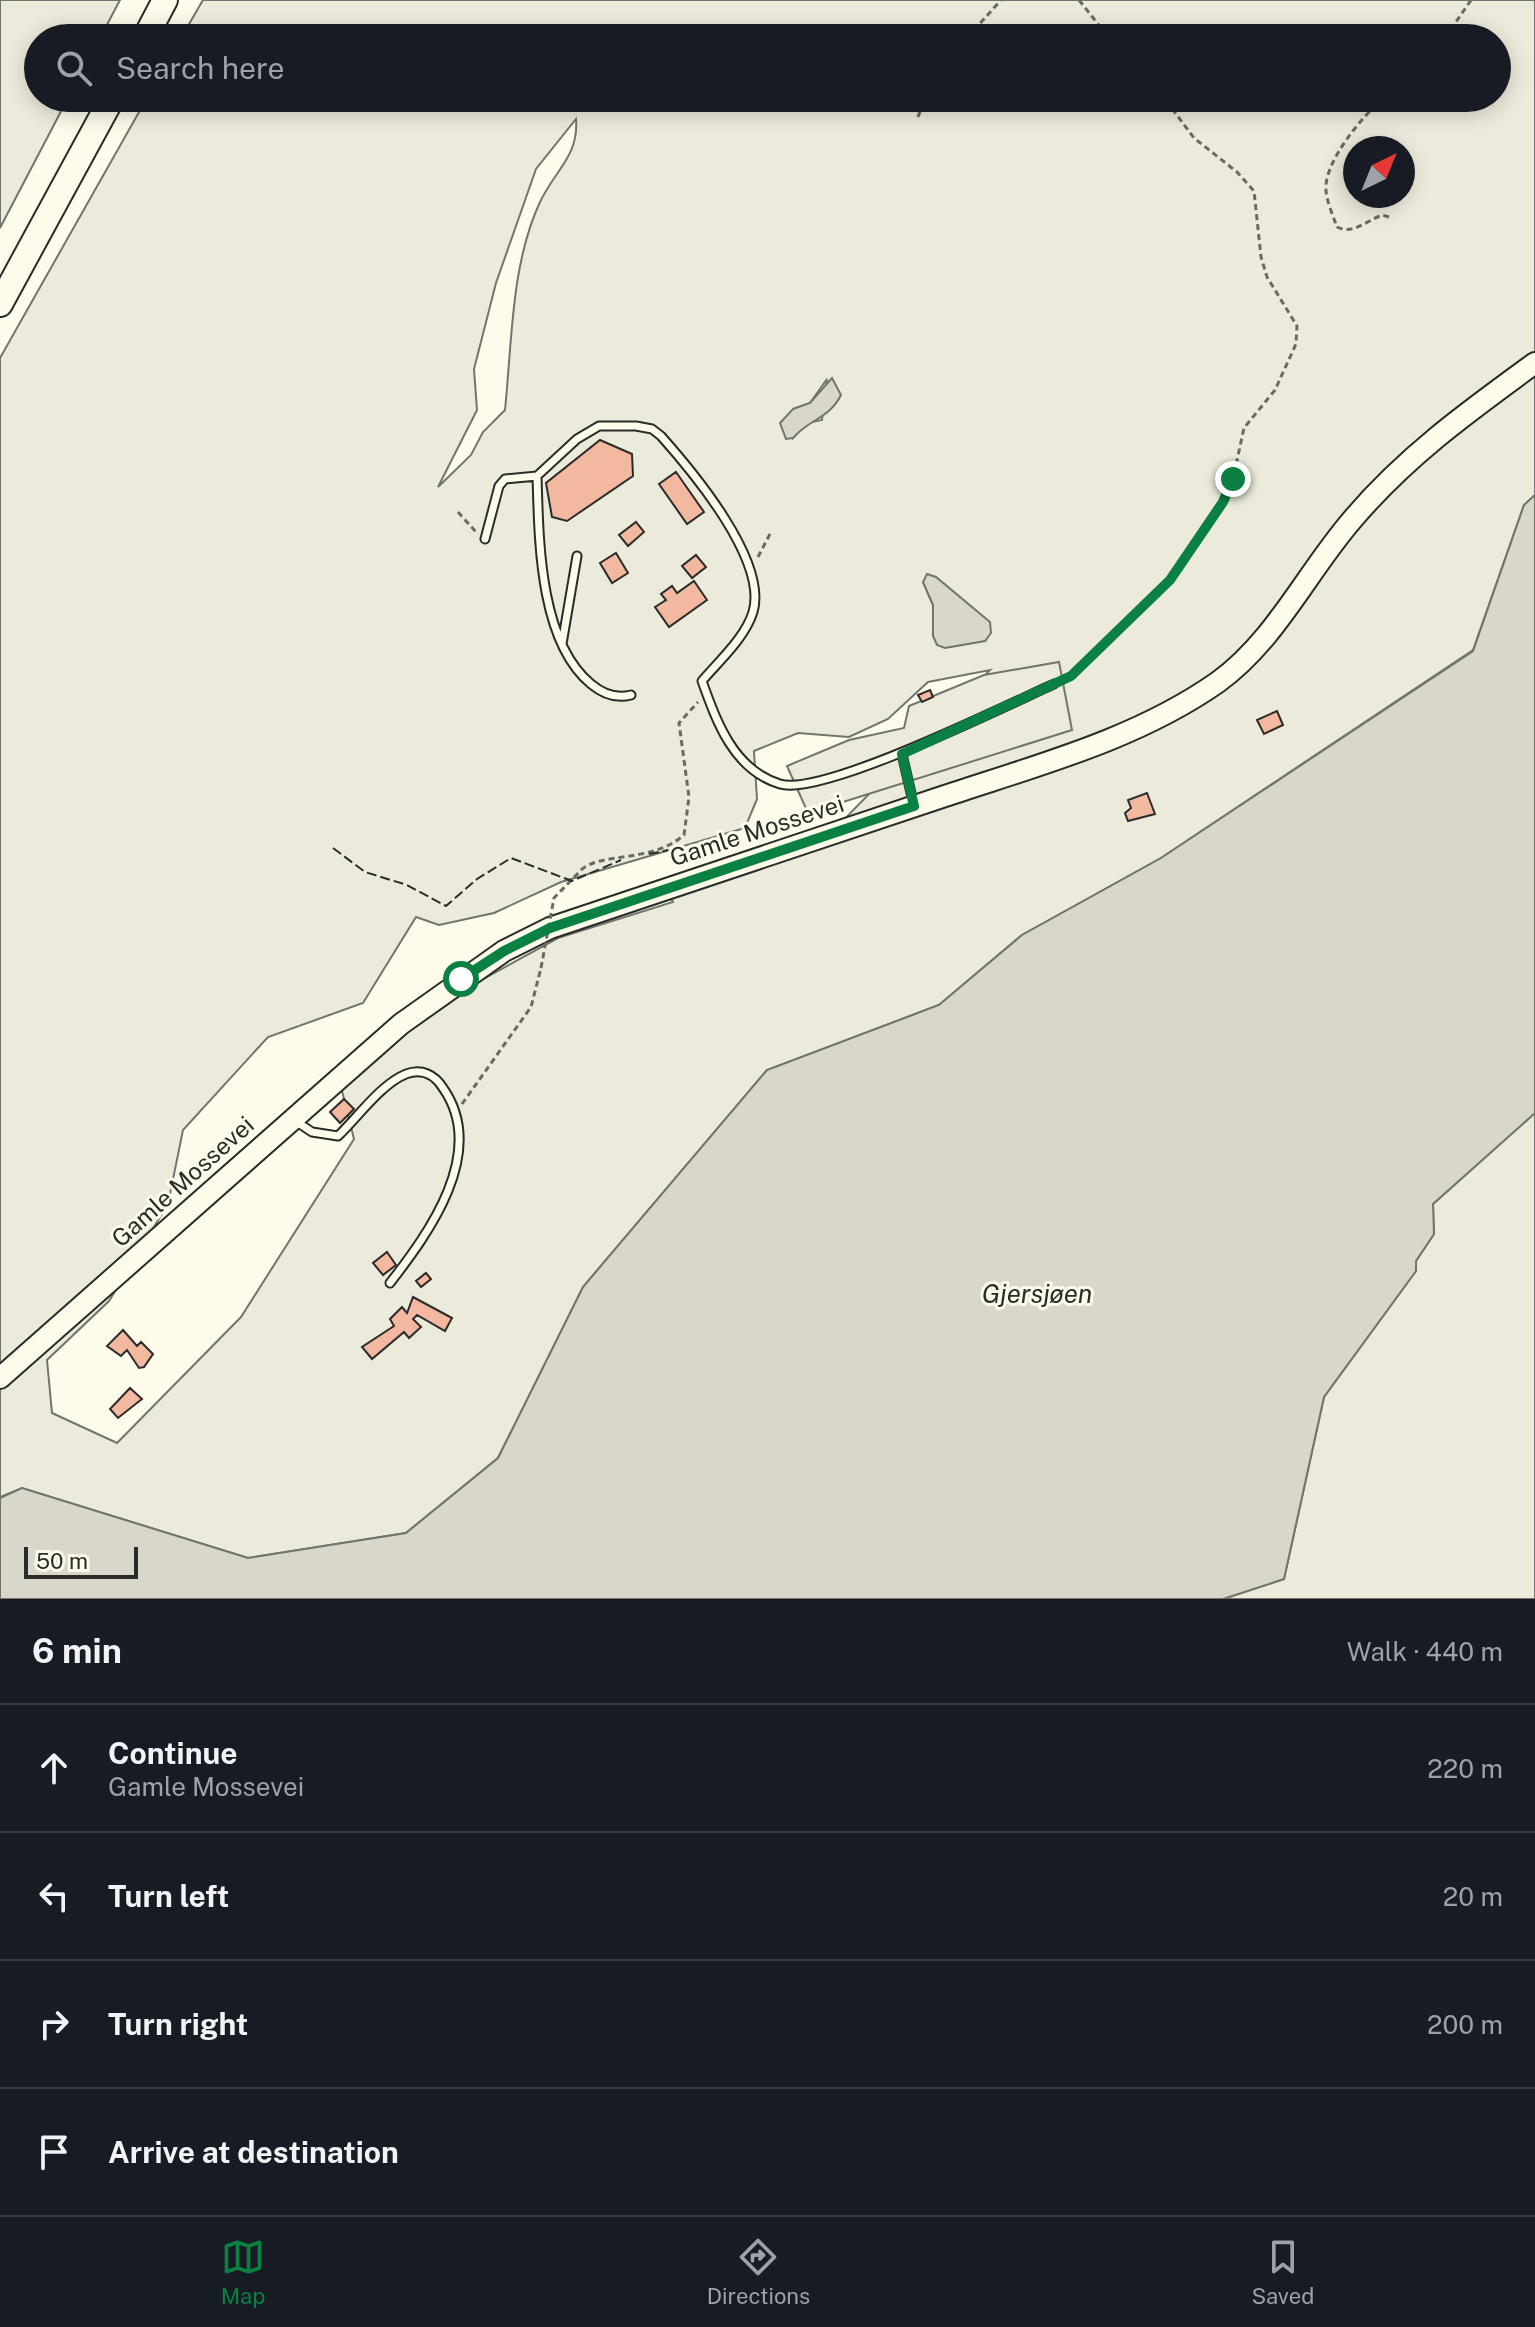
<!DOCTYPE html>
<meta charset="utf-8">
<style>
:root{--surface:#171b24;--page:#20242c;--text:#f1f3f6;--muted:#9ea1a6;--line:#363941;--accent:#0b8043}
body{margin:0;font-family:"Public Sans",sans-serif;background:var(--page);color:var(--text)}
.compass{position:absolute;left:1343px;top:136px;width:72px;height:72px;border-radius:50%;background:var(--surface);box-shadow:0 4px 20px #0003;rotate:43deg}
.scale{position:absolute;left:24px;bottom:20px;width:114px;box-sizing:border-box;padding-left:8px;border:4px solid #2b2b2b;border-top:0;font-size:22px;line-height:28px;white-space:nowrap;color:#2b2b2b;-webkit-text-stroke:6px #fdfbea;paint-order:stroke}
.stop{position:absolute;width:24px;height:24px;margin:-18px;border:6px solid #0b8043;border-radius:50%;background:#fff}
.stop.end{background:#0b8043;border-color:#fff;box-shadow:0 2px 8px #0008}
.list{margin:0;padding:0;list-style:none}
h2{display:flex;justify-content:space-between;align-items:center;height:104px;margin:0;padding:0 32px;font-size:34px}
h2 small{font-size:26px;font-weight:400;color:var(--muted)}
.list li{display:grid;grid-template-columns:52px 1fr auto;gap:24px;align-items:center;box-sizing:border-box;height:128px;padding:0 32px;border-top:2px solid var(--line)}
.list b{display:block;font-size:30px;white-space:nowrap}
.list p{margin:0;font-size:26px;white-space:nowrap;color:var(--muted)}
.list em{font-size:26px;font-style:normal;color:var(--muted)}
.icon{flex:none;width:44px;height:44px;fill:none;stroke:currentColor;stroke-width:2;stroke-linecap:round;stroke-linejoin:round}
.map{position:relative;flex:none;width:1535px;height:1599px;overflow:hidden}
.search{position:absolute;background:var(--surface);box-shadow:0 4px 20px #0003;left:24px;right:24px;top:24px;height:88px;display:flex;align-items:center;gap:20px;box-sizing:border-box;padding:0 28px;border-radius:44px;color:var(--muted);font-size:30px}
.sheet{height:616px;background:var(--surface)}
nav{display:flex;justify-content:space-around;align-items:center;box-sizing:border-box;height:112px;border-top:2px solid var(--line);background:var(--surface);font-size:22px;color:var(--muted)}
nav a{display:grid;justify-items:center;gap:4px}
nav .on{color:var(--accent)}
.map>svg:first-child{display:block}
.green{fill:#ecebdb;stroke:#74746e;stroke-width:2;fill-rule:evenodd}
.parking{fill:#eceadb;stroke:#74746e;stroke-width:2}
.water{fill:#d8d7c9;stroke:#74746e;stroke-width:2}
.building{fill:#f2b8a0;stroke:#2b2b2b;stroke-width:2}
.lines{fill:none;stroke-linecap:round;stroke-linejoin:round}
.lane-casing{stroke:#2b2b2b;stroke-width:11}
.secondary-casing{stroke:#2b2b2b;stroke-width:24}
.highway-casing{stroke:#2b2b2b;stroke-width:28}
.path{stroke:#6a6964;stroke-width:3;stroke-dasharray:6 4;stroke-linecap:butt}
.lane{stroke:#fdfbea;stroke-width:7}
.secondary{stroke:#fdfbea;stroke-width:20}
.highway{stroke:#fdfbea;stroke-width:24}
.path-bridge{stroke:#6a6964;stroke-width:3;stroke-dasharray:6 4;stroke-linecap:butt}
.fence{stroke:#2b2b2b;stroke-width:2;stroke-dasharray:10 4;stroke-linecap:butt}
.route{stroke:#0b8043;stroke-width:10}
.labels{text-anchor:middle;stroke-width:6;stroke-linejoin:round;paint-order:stroke}
.street-label{font-size:24px;fill:#2b2b2b;stroke:#fdfbea}
.water-label{font-size:26px;font-style:italic;fill:#2b2b2b;stroke:#fdfbea}
</style>
<div class="map">
<svg width="1535" height="1599" viewBox="0 0 1535 1599">
<rect width="100%" height="100%" fill="#fdfbea"/>
<path class="green" d="M 0,0 L 120,0 L 100,38 L 38,38 L 38,98 L 68,98 L 0,228 Z
M 203,0 L 1535,0 L 1535,495 L 1524,505 L 1473,650 L 1161,858 L 1022,935 L 939,1005 L 767,1070 L 583,1287 L 498,1458 L 406,1533 L 248,1558 L 22,1488 L 0,1497 L 0,358 L 147,98 L 1497,98 L 1497,38 L 181,38 ZM 576,119 C 579,156 555,170 540,202 C 511,264 512,342 505,410 L 483,432 L 471,455 L 438,487 L 477,410 L 474,369 L 496,283 L 536,169 ZM 1355,148 L 1403,148 L 1403,196 L 1355,196 ZM 827,379 L 822,420 L 807,423 L 793,438 L 793,409 L 810,403 ZM 923,582 L 985,640 L 933,636 L 933,605 ZM 990,670 L 830,834 L 666,889 L 673,902 L 558,938 L 401,1024 L 339,1079 L 354,1139 L 241,1317 L 117,1443 L 52,1413 L 47,1360 L 109,1301 L 168,1204 L 183,1130 L 268,1037 L 363,1003 L 416,917 L 439,925 L 494,913 L 561,882 L 745,828 L 757,799 L 754,751 L 798,733 L 849,737 L 888,719 L 928,682 Z
M 1535,1113 L 1535,1599 L 1223,1599 L 1284,1579 L 1324,1397 L 1416,1271 L 1416,1261 L 1434,1234 L 1433,1204 Z"/>
<path class="parking" d="M 1059,662 L 1072,730 L 808,813 L 787,766 L 849,740 L 904,728 L 909,706 L 984,675 Z"/>
<path class="water" d="M 832,378 L 841,395 C 829,419 809,419 793,438 L 786,439 L 780,423 L 793,409 L 810,403 Z
M 1535,495 L 1535,1113 L 1433,1204 L 1434,1234 L 1416,1261 L 1416,1271 L 1324,1397 L 1284,1579 L 1223,1599 L 0,1599 L 0,1498 L 22,1488 L 248,1558 L 406,1533 L 498,1458 L 583,1287 L 767,1070 L 939,1005 L 1022,935 L 1161,858 L 1473,651 L 1524,505 Z
M 927,574 L 936,577 L 990,622 L 991,633 L 985,641 L 945,648 L 937,645 L 933,636 L 933,605 L 923,582 Z"/>
<path class="building" d="M 600,440 L 632,454 L 633,476 L 567,521 L 552,517 L 546,483 Z
M 676,472 L 704,512 L 687,524 L 659,484 Z
M 636,522 L 644,532 L 628,546 L 619,535 Z
M 616,553 L 628,573 L 612,583 L 600,563 Z
M 696,555 L 706,567 L 692,578 L 682,566 Z
M 694,581 L 707,600 L 669,627 L 655,607 L 666,600 L 661,594 L 672,586 L 677,593 Z
M 930,690 L 933,697 L 922,702 L 918,695 Z
M 1277,711 L 1283,725 L 1264,734 L 1257,720 Z
M 1147,793 L 1155,814 L 1128,821 L 1125,813 L 1131,808 L 1128,800 Z
M 344,1099 L 354,1109 L 340,1123 L 330,1112 Z
M 387,1252 L 396,1265 L 383,1275 L 373,1263 Z
M 426,1273 L 431,1279 L 421,1287 L 416,1281 Z
M 413,1297 L 452,1318 L 445,1331 L 417,1315 L 413,1319 L 421,1327 L 409,1338 L 404,1332 L 372,1359 L 362,1347 L 394,1326 L 390,1319 L 402,1307 L 407,1313 Z
M 123,1330 L 137,1346 L 141,1342 L 153,1354 L 144,1367 L 139,1368 L 127,1350 L 121,1356 L 107,1346 Z
M 130,1388 L 142,1399 L 118,1418 L 110,1409 Z"/>
<g class="lines">
<g class="lane-casing">
<path id="lane" d="M 537,476 C 539,540 539,641 591,684 C 603,694 616,699 631,695
M 485,539 L 499,486 L 505,479 L 537,476 L 577,439 L 599,426 L 636,426 L 652,429 L 661,436 C 693,472 768,561 753,612 C 745,638 719,661 702,681 C 717,723 734,770 780,784 C 822,797 1007,705 1054,684
M 562,644 L 577,556
M 902,754 L 914,806
M 294,1120 L 312,1132 L 338,1136 C 358,1117 381,1084 406,1074 C 422,1068 435,1075 443,1088 C 488,1152 429,1233 390,1283"/>
</g>
<g class="secondary-casing">
<path id="secondary" d="M 0,1378 L 401,1024 L 504,951 L 550,928 C 682,883 814,840 945,796 C 1038,765 1137,739 1218,682 C 1275,641 1307,572 1352,520 C 1405,457 1469,411 1535,363"/>
</g>
<g class="highway-casing">
<path id="highway" d="M 145,38 L 165,0
M 0,304 L 112,98"/>
</g>
<path class="path" d="M 1079,0 L 1109,38
M 967,38 L 1001,0
M 1445,38 L 1471,0
M 1384,98 C 1363,115 1323,163 1326,191 C 1327,202 1333,216 1337,227 C 1353,235 1366,221 1382,215 L 1393,218
M 918,117 L 925,98
M 458,512 L 476,532
M 758,557 L 771,532
M 1064,679 L 1089,661 L 1170,580 L 1223,502 L 1233,479 L 1244,428 L 1275,390 L 1296,344 L 1297,326 L 1267,277 L 1261,257 L 1254,191 L 1237,172 L 1194,138 L 1164,98
M 581,870 C 603,851 650,864 684,835 L 689,797 L 679,723 L 698,702
M 462,1104 L 531,1007 L 541,968"/>
<use href="#lane" class="lane"/>
<use href="#secondary" class="secondary"/>
<use href="#highway" class="highway"/>
<path class="path-bridge" d="M 541,968 L 554,898 L 581,870"/>
<path class="fence" d="M 333,848 L 365,872 L 407,885 L 446,906 L 477,879 L 511,858 L 572,881 L 621,860
M 649,854 L 668,850"/>
</g>
<g class="lines">
<path class="route" d="M 461,979 L 504,951 L 550,928 L 914,806 L 902,754 L 1071,676 L 1170,580 L 1223,502 L 1233,479"/>
</g>
<g class="labels">
<g class="street-label">
<text transform="translate(757 831) rotate(-18)" y="8">Gamle Mossevei</text>
<text transform="translate(183 1182) rotate(-42)" y="8">Gamle Mossevei</text>
</g>
<g class="water-label">
<text x="1037" y="1303">Gjersjøen</text>
</g>
</g>
</svg>
<svg class="compass" viewBox="-18 -18 36 36"><path d="M0-13l5 13h-10z" fill="#e53935"/><path d="M0 13l5-13h-10z" fill="#9ea1a6"/></svg>
<div class="scale">50 m</div>
<div class="stop" style="left:461px;top:979px"></div>
<div class="stop end" style="left:1233px;top:479px"></div>
<div class="search"><svg class="icon" aria-label="search" viewBox="0 0 24 24"><circle cx="10" cy="10" r="6"/><path d="M15 15l6 6"/></svg>Search here</div>
</div>
<section class="sheet">
<h2>6 min<small>Walk · 440 m</small></h2>
<ul class="list">
<li><svg class="icon" aria-label="ahead" viewBox="0 0 24 24"><path d="M12 20V5M6 11l6-6 6 6"/></svg><div><b>Continue</b><p>Gamle Mossevei</p></div><em>220 m</em></li>
<li><svg class="icon" aria-label="left" viewBox="0 0 24 24"><path d="M17 20v-9H6M10 6l-5 5 5 5"/></svg><div><b>Turn left</b></div><em>20 m</em></li>
<li><svg class="icon" aria-label="right" viewBox="0 0 24 24"><path d="M7 20v-9h11M14 6l5 5-5 5"/></svg><div><b>Turn right</b></div><em>200 m</em></li>
<li><svg class="icon" aria-label="arrive" viewBox="0 0 24 24"><path d="M6 21V4h12l-3 4 3 4H6"/></svg><div><b>Arrive at destination</b></div></li>
</ul>
</section>
<nav>
<a class="on"><svg class="icon" aria-label="map" viewBox="0 0 24 24"><path d="M3 6l6-2 6 2 6-2v14l-6 2-6-2-6 2zM9 4v14M15 6v14"/></svg>Map</a>
<a><svg class="icon" aria-label="directions" viewBox="0 0 24 24"><path d="M12 3l9 9-9 9-9-9zM9 14v-3h6M13 9l2 2-2 2"/></svg>Directions</a>
<a><svg class="icon" aria-label="saved" viewBox="0 0 24 24"><path d="M7 4h10v16l-5-4-5 4z"/></svg>Saved</a>
</nav>
